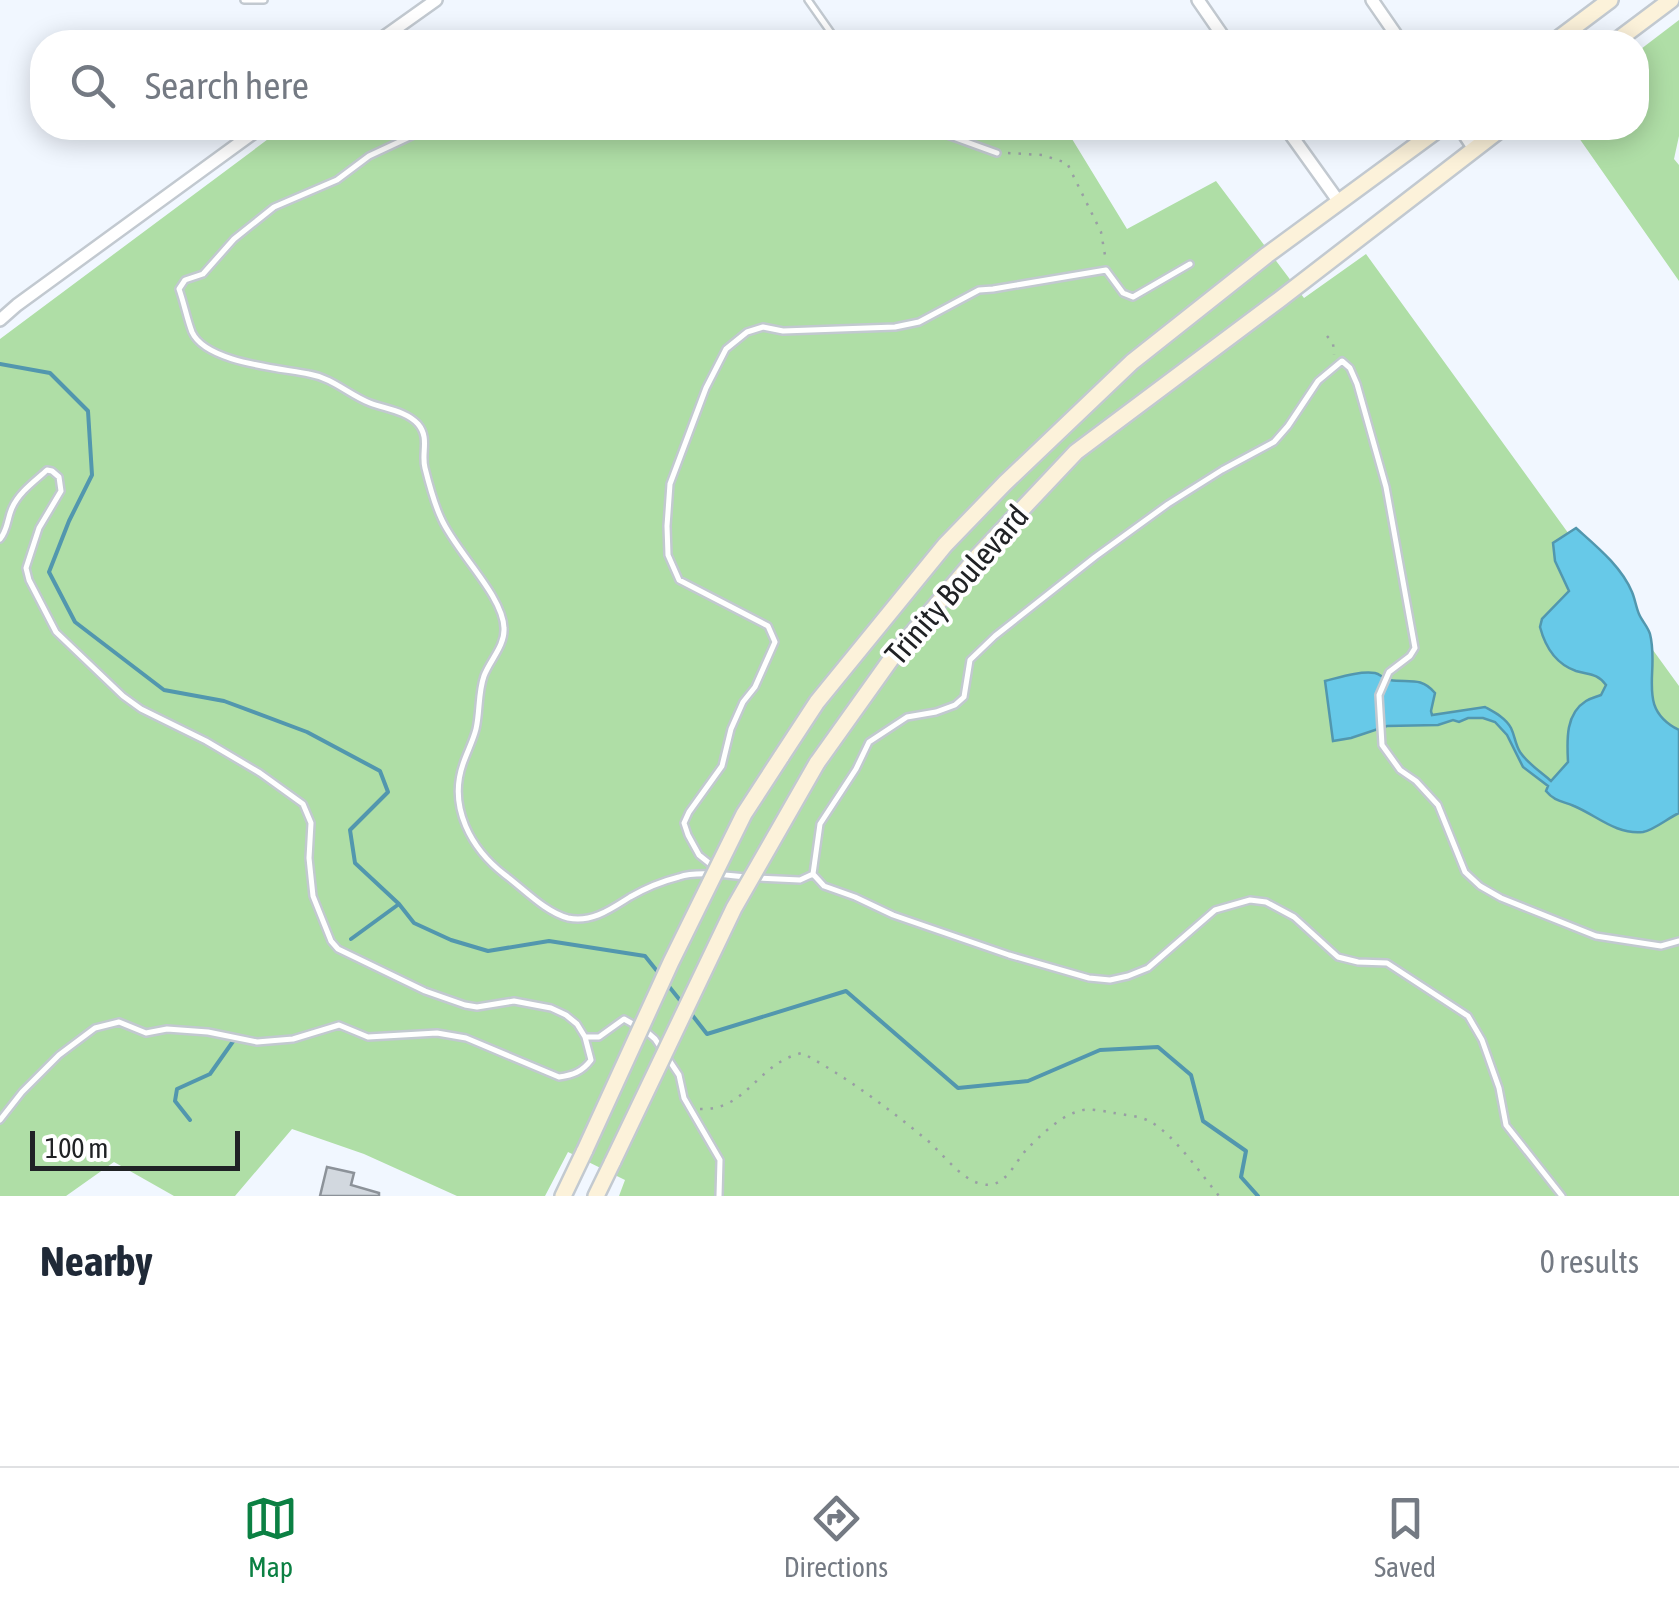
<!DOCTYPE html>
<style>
:root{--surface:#fff;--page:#f2f2f3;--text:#1f2937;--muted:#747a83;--line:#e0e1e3;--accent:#0b8043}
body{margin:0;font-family:"Asap Condensed",sans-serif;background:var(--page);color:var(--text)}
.scale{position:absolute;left:30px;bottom:25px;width:210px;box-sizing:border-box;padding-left:10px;border:5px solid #202225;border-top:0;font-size:28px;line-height:35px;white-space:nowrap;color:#202225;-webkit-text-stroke:8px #fff;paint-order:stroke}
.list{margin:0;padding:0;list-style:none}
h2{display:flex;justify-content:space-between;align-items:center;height:130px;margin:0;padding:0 40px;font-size:42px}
h2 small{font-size:32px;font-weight:400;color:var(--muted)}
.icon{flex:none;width:55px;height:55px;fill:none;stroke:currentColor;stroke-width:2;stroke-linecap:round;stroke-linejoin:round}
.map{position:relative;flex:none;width:1679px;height:1196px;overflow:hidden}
.search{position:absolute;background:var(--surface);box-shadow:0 5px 25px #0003;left:30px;right:30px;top:30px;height:110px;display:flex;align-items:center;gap:25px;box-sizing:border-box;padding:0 35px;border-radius:40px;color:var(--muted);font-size:38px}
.sheet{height:270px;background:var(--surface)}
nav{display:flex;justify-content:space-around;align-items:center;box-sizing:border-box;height:140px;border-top:2px solid var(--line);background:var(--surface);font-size:28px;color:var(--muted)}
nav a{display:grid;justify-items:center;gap:5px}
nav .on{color:var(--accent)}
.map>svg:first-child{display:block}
.green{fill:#afdea6}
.water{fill:#67c9e8;stroke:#5297ae;stroke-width:2.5}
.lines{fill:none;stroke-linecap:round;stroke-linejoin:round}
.stream{stroke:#5297ae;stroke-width:4}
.building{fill:#d2d8df;stroke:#8c9299;stroke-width:2.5}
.service-casing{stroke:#c2c9d0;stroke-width:10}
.minor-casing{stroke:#c2c9d0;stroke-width:16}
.secondary-casing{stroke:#c2c9d0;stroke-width:20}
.path{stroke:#999ea4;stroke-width:2.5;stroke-dasharray:2.5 8;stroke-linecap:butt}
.service{stroke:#fff;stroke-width:5}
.minor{stroke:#fff;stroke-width:11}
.secondary{stroke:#fcf2da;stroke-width:15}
.secondary-bridge-casing{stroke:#c2c9d0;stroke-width:20;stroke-linecap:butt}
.secondary-bridge{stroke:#fcf2da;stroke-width:15}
.labels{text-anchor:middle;stroke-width:8;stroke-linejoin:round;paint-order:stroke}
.street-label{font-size:32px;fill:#202225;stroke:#fff}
</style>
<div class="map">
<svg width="1679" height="1196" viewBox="0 0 1679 1196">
<rect width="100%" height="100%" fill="#f1f7ff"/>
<path class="green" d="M 1679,20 L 1679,136 L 1674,159 L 1679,165 L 1679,281 L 1572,128 L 1636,128 L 1637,52 Z
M 283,128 L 1052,128 L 1069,134 L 1127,229 L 1216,181 L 1304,298 L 1366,254 L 1679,686 L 1679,1196 L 619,1196 L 625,1180 L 568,1152 L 545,1196 L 457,1196 L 364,1154 L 292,1129 L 235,1196 L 174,1196 L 114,1162 L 66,1196 L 0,1196 L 0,339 Z"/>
<path class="water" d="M 1576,528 C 1596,546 1621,566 1632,592 C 1635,599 1636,607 1639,614 C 1642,621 1648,627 1650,634 C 1660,673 1635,708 1679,730 L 1679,813 C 1668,818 1654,830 1643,832 C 1616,835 1596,815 1574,806 C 1563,801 1555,802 1546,791 L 1548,786 L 1523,767 L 1507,735 L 1495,722 L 1483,718 L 1468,718 L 1459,722 L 1453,720 L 1438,725 L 1387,726 L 1351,738 L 1333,741 L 1325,681 C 1341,677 1359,671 1375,673 C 1380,674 1384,679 1390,680 C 1408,683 1421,676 1435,693 L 1431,711 L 1432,715 L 1485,707 C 1494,712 1506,718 1511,728 C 1515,736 1515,744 1520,752 C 1528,764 1541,772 1551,781 L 1568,762 C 1567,741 1565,714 1586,701 C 1591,698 1596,697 1601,695 L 1606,685 C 1597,673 1589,675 1576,671 C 1556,664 1545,646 1540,627 L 1542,619 L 1569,591 L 1555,561 L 1553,543 Z"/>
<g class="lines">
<path class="stream" d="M 0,364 L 50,373 L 88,411 L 92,475 L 69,521 L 49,572 L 75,622 L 164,690 L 224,701 L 307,732 L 380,771 L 388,792 L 350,830 L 355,863 L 399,904 L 414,923 L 451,940 L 488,951 L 549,941 L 645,956 L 661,976
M 351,939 L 399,904
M 667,984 L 683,1004
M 689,1011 L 707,1034 L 846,991 L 958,1088 L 1028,1081 L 1100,1050 L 1158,1047 L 1191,1075 L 1203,1121 L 1246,1151 L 1241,1177 L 1258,1196
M 190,1120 L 175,1101 L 177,1089 L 210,1074 L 234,1040"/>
</g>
<path class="building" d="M 327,1167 L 354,1173 L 351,1185 L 379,1193 L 379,1196 L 320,1196 Z"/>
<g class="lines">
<g class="service-casing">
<path id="service" d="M 244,0 L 264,0
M 808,0 L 834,37
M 429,128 L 369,156 L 337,180 L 274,207 L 234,239 L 203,274 L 185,280 L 179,289 C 184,303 187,319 192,332 C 206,363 280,368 309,374 C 333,378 349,395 370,403 C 386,409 406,411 418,424 C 430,438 421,453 425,468 C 429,484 434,503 441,518 C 455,551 503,595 504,628 C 505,646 490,660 484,676 C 478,693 480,712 476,729 C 473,741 467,752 463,764 C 448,807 471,849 505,875 C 524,889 545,912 568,918 C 592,923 611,909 630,897 C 644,889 663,881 679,877 C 696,871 728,875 746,877
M 791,128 C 819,136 848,132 875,128
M 928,128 L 997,153
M 0,539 C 8,530 7,519 12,508 C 19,492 35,481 47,470 L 52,471 L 59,477 L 61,491 L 39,528 L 26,568 L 29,580 L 56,632 L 123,696 L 141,709 L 206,741 L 260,773 L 303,804 L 311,823 L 309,858 L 313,896 L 331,941 L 338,949 L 425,991 L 465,1005 L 477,1007 L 514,1001 L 551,1008 L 566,1015 L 577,1024 L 585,1037 L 591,1060 C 582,1072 573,1075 559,1077 L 466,1038 L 437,1033 L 368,1037 L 339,1025 L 293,1039 L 257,1042 L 208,1032 L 167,1029 L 146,1033 L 119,1022 L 95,1028 L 59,1055 L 22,1092 L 0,1120
M 714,867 L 699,855 L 688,835 L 684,823 L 689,812 L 722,766 L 731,729 L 743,702 L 755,687 L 775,642 L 768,626 L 679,580 L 668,555 L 667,526 L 670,484 L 706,388 L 726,349 L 747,332 L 763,327 L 783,331 L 895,327 L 919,322 L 979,290 L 993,289 L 1106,270 L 1123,293 L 1133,297 L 1190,264
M 813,874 L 820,824 L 856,769 L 869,742 L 907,717 L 936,712 L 955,705 L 964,697 L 970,660 L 995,636 L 1095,557 L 1168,504 L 1222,470 L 1274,442 L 1288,426 L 1318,381 L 1342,361 L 1350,368 L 1357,384 L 1386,487 L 1415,648 L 1410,656 L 1389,672 L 1379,695 L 1382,745 L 1400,770 L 1416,781 L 1438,805 L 1465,872 L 1480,886 L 1501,898 L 1596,936 L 1661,946 L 1679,941
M 813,874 L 824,886 L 855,897 L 893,915 L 1009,955 L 1089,978 L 1110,980 L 1128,976 L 1148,968 L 1215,910 L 1250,900 L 1266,902 L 1294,917 L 1338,957 L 1358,962 L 1387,963 L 1468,1016 L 1482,1040 L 1499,1088 L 1506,1125 L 1562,1196
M 757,878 L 800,880 L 813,874
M 585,1037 L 599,1037 L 624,1019 L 647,1032 L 655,1039 L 679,1075 L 684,1098 L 720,1160 L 719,1196"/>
</g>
<g class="minor-casing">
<path id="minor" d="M 1198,0 L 1227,42
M 1372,0 L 1401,42
M 377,42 L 436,0
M 1286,128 L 1339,202
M 1460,128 L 1474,149
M 0,320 L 17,305 L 260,128"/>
</g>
<g class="secondary-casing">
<path id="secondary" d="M 1554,42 L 1610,0
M 1615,42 L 1671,0
M 781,757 L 817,702 L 945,545 L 1005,483 L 1132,362 L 1267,255 L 1440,128
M 817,763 L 894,655 L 977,557 L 1076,452 L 1279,300 L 1502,128
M 563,1196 L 585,1150
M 596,1196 L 613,1161"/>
</g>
<path class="path" d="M 1008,153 L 1042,155 L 1067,163 L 1101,232 L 1106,261
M 1327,336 L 1333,343 L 1334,355
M 700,1109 C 747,1111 757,1063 802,1053 C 845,1076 884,1105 922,1136 C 941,1150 958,1178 981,1184 C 1005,1190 1014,1163 1027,1149 C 1040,1136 1058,1118 1076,1112 C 1087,1107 1102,1111 1114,1113 C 1125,1115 1141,1116 1151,1122 C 1174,1135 1202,1175 1219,1196"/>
<use href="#service" class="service"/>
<use href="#minor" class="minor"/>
<use href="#secondary" class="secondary"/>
<g class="secondary-bridge-casing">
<path id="secondary-bridge" d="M 585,1150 L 671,962 L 744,814 L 781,757
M 613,1161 L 734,908 L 817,763"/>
</g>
<use href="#secondary-bridge" class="secondary-bridge"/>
</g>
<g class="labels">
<g class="street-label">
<text transform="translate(957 585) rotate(-49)" y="11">Trinity Boulevard</text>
</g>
</g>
</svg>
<div class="scale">100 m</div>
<div class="search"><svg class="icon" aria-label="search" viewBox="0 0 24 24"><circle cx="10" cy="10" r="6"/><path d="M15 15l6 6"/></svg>Search here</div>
</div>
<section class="sheet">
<h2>Nearby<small>0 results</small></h2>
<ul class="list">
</ul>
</section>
<nav>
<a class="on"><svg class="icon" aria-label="map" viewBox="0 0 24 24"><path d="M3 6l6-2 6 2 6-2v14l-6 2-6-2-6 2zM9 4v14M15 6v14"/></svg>Map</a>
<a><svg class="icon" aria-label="directions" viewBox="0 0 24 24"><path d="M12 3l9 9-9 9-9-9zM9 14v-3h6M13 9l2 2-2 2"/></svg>Directions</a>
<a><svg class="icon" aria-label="saved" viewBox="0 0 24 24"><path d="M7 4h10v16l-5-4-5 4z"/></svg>Saved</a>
</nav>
